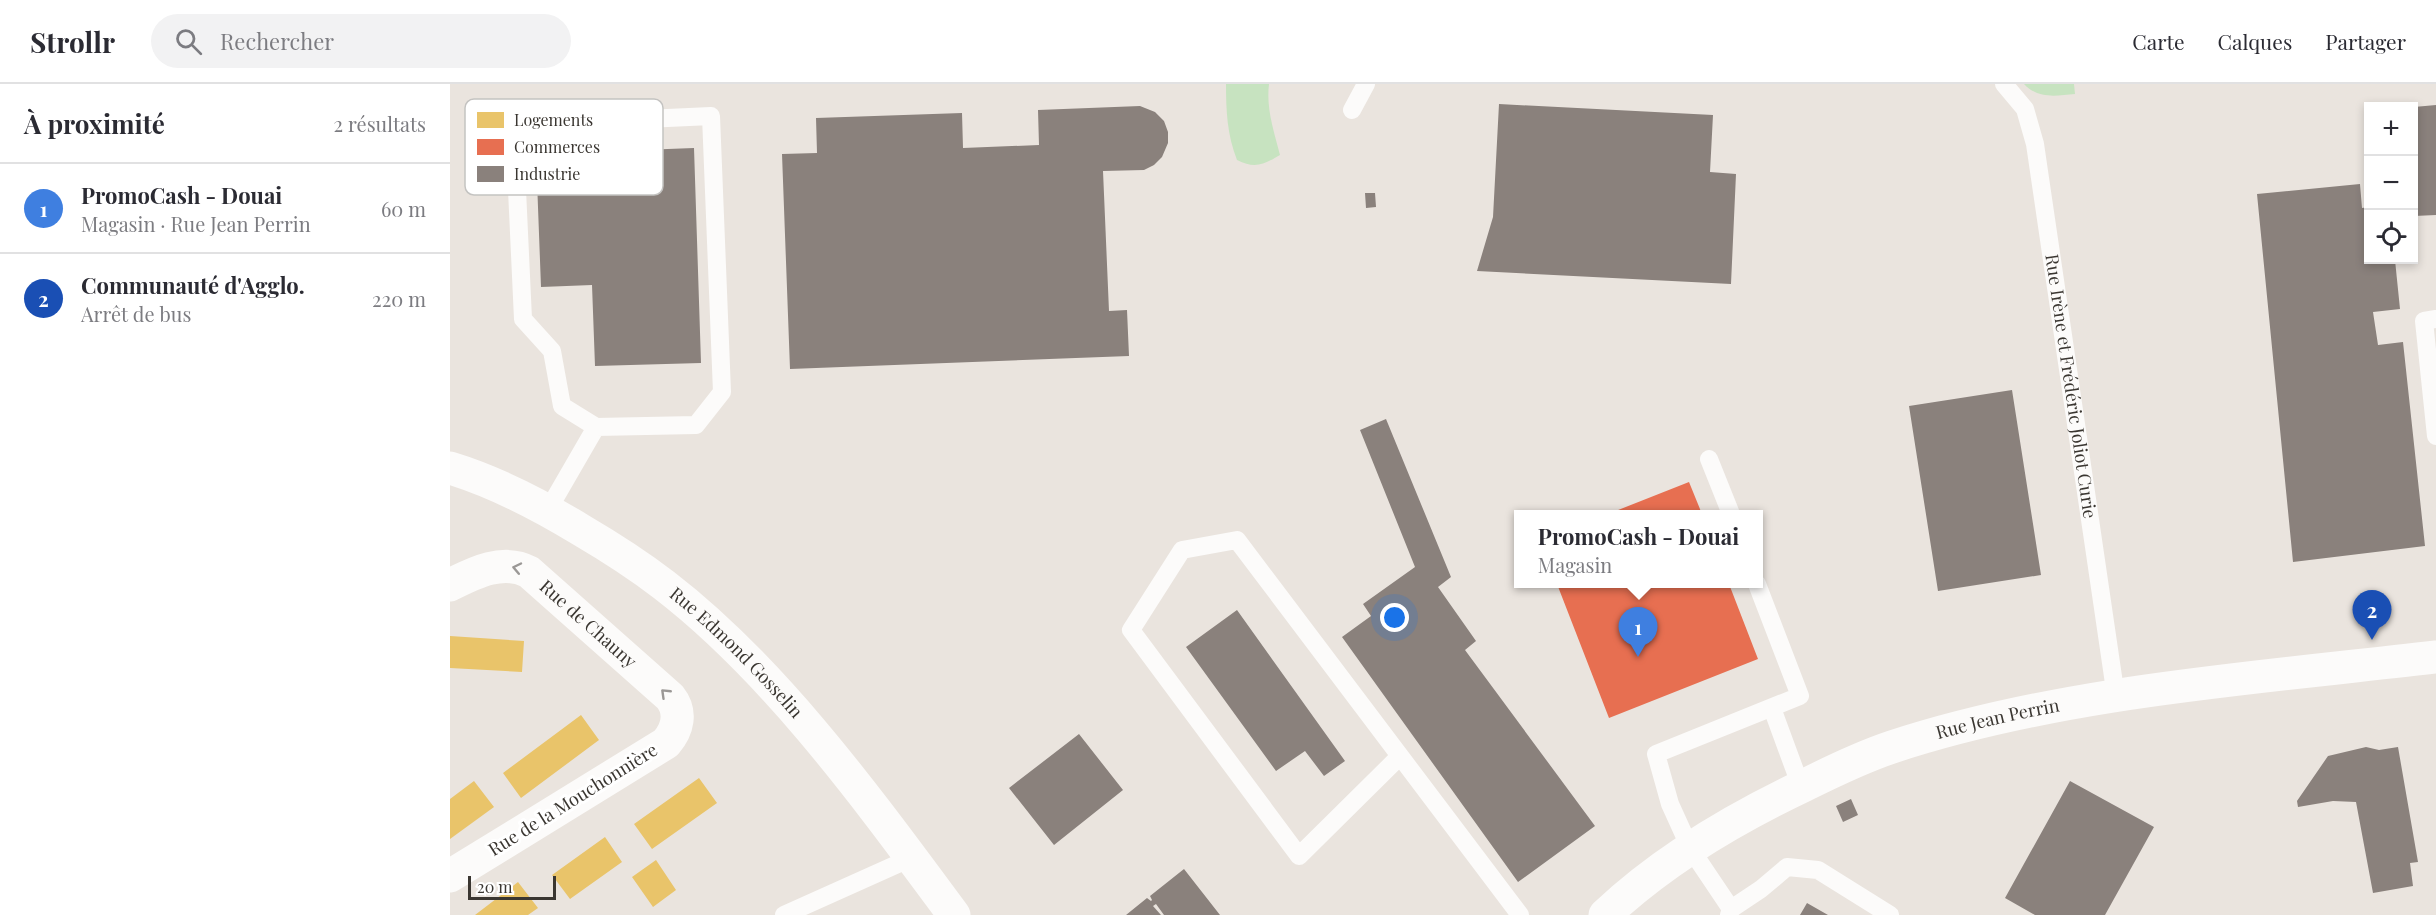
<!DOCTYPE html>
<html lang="fr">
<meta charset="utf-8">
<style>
:root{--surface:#fff;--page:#f2f2f3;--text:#2b2b33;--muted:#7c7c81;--line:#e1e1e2;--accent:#111827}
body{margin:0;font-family:"Playfair Display",serif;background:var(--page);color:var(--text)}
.controls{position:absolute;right:18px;top:18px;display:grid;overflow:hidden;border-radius:0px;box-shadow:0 3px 9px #0003}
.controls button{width:54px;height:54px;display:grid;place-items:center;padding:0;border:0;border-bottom:2px solid var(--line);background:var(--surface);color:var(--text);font:30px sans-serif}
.scale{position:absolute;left:18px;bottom:15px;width:88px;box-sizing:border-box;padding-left:6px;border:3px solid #3a3631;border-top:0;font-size:16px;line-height:21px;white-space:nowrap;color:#3a3631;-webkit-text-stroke:4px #fff;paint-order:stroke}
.you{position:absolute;left:945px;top:534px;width:21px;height:21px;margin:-15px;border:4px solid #fff;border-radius:50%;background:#1a73e8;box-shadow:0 0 0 9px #1a73e833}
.badge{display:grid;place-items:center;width:39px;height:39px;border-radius:50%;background:var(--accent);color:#fff;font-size:20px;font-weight:700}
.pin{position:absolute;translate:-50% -50px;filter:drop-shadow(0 2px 3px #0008)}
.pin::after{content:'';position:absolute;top:32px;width:21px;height:18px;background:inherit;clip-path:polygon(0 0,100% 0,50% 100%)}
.popup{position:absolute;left:1064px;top:426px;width:249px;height:78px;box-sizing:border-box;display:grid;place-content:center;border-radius:0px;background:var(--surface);filter:drop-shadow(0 2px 4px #0005);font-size:20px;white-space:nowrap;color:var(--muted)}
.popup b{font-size:22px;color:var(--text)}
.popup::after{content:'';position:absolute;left:50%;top:100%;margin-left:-12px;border:12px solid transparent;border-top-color:var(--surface)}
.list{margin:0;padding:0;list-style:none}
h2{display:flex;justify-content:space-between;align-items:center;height:78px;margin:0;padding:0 24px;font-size:26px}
h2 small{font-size:20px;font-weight:400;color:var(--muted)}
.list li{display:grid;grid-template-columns:39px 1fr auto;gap:18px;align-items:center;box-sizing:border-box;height:90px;padding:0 24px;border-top:2px solid var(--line)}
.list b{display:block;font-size:22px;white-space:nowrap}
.list p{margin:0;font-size:20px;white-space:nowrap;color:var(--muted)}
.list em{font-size:20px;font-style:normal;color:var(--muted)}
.icon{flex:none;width:33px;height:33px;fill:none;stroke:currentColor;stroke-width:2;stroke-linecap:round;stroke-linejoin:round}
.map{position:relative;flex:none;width:1986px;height:831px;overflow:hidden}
header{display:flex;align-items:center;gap:36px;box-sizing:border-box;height:84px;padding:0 30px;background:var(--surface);border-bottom:2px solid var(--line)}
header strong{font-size:28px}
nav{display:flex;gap:33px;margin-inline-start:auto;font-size:21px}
.search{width:420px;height:54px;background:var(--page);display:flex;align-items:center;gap:15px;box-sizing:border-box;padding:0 21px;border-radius:33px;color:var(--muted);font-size:22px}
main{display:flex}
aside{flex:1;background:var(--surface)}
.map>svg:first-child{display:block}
.green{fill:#c7e3c0}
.homes{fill:#e9c46a}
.shops{fill:#e76f51}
.industry{fill:#8a817c}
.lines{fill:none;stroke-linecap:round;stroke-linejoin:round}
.lane{stroke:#fcfbfa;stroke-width:18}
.street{stroke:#fcfbfa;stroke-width:33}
.oneway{stroke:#9b9896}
.labels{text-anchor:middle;stroke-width:6;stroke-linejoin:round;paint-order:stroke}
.street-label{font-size:18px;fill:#3a3631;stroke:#fff}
.key{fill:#fff;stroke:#c4c3c1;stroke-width:1.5}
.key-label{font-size:16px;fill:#3a3631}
</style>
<header>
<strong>Strollr</strong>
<div class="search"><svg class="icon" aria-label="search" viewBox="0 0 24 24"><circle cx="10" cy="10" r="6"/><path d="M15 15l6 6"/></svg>Rechercher</div>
<nav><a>Carte</a><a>Calques</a><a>Partager</a></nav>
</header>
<main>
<aside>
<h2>À proximité<small>2 résultats</small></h2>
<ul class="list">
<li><span class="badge" style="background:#3f7fe0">1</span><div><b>PromoCash - Douai</b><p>Magasin · Rue Jean Perrin</p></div><em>60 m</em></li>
<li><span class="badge" style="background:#1a4fb4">2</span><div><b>Communauté d'Agglo.</b><p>Arrêt de bus</p></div><em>220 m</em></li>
</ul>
</aside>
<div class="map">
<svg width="1986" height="831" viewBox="0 0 1986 831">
<rect width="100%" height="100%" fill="#eae4de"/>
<path class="green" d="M 776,0 L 819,0 C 816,25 824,48 830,71 C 813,81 805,85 787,76 C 777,51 776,26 776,0 Z
M 1574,0 L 1624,0 L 1625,10 C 1605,12 1588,15 1574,0 Z"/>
<path class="homes" d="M 0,552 L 74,557 L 72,588 L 0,584 Z
M 131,631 L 149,656 L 71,714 L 53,689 Z
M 249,694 L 267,719 L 202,765 L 184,740 Z
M 24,697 L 44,723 L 0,755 L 0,715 Z
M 155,753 L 172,778 L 120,815 L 102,791 Z
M 206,776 L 226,806 L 203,823 L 182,793 Z
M 68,798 L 88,824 L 78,831 L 25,831 Z"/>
<path class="shops" d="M 1239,398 L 1252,430 L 1158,430 Z
M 1107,500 L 1279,500 L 1308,575 L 1159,634 Z"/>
<path class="industry" d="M 1049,20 L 1263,31 L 1260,88 L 1286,90 L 1281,200 L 1027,187 L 1043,133 Z
M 1986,21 L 1986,131 L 1964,132 L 1964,23 Z
M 690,22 L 705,28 L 714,37 L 718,48 L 718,59 L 712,73 L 704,81 L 694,86 L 653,87 L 659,227 L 677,226 L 679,272 L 340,285 L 332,70 L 367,69 L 366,34 L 512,29 L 513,64 L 589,61 L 588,26 Z
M 244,64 L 251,279 L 145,282 L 142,201 L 91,203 L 86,70 Z
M 1910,100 L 1912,124 L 1918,123 L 1918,176 L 1945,176 L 1950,225 L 1923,228 L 1928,261 L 1953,258 L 1975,462 L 1843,478 L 1807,110 Z
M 915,109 L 925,109 L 926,123 L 916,124 Z
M 1562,306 L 1591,491 L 1488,507 L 1459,322 Z
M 936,335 L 1001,493 L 988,503 L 1026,557 L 1015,566 L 1145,742 L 1068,798 L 892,553 L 921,532 L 913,520 L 965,483 L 910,346 Z
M 787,526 L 895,677 L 874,692 L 855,667 L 826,687 L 736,563 Z
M 629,650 L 673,706 L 604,761 L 559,704 Z
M 1916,663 L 1929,666 L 1948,663 L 1968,778 L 1960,779 L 1963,802 L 1923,809 L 1906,718 L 1883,717 L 1848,723 L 1847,717 L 1878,672 Z
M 1620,697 L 1704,743 L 1655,831 L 1585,831 L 1555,814 Z
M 1401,715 L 1408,731 L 1393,738 L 1386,722 Z
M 734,785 L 770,831 L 714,831 L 706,820 L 703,822 L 711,831 L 676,831 L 697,814 L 701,817 L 702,816 L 700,812 Z
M 1357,819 L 1378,831 L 1350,831 Z"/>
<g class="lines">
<g class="lane">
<path id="s1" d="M 1554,0 L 1575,25 L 1585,60 L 1666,613"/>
<path d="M 902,26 L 916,0"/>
<path d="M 1986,235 L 1974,237 L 1986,352"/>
<path d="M 1259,375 L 1281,430"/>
<path d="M 98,426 L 146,343 L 246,341 L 272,308 L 261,32 L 64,41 L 73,235 L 102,267 L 112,322 L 146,343"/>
<path d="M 1322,624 L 1351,703"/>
<path d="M 950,672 L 849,772 L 681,546 L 732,466 L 787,456 L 1067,827 L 1070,831"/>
<path d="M 1281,825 L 1311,805 L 1337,783 L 1368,786 L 1440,831"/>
<path d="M 334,831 L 461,774"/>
<path d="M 1279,831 L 1281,825 L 1240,764 L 1220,720 L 1206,670 L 1350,612 L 1307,500"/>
</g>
<g class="street">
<path id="s2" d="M 0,384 C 46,398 90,421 131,446 C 160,463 188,481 214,501 C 326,587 420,718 504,831"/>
<path id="s3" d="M 0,501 C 24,489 53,474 79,488 L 220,613 C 232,628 228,645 216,659 L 0,792"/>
<path id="s4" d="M 1155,831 C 1213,776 1283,735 1355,701 C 1383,687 1412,673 1442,663 C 1612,607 1808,594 1986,573"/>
</g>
</g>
<defs><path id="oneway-chevron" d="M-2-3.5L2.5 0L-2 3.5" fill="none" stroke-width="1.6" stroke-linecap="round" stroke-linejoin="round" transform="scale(1.5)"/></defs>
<g class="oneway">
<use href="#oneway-chevron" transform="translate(67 484) rotate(-168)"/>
<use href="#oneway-chevron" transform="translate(215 609) rotate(-136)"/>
</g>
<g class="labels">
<g class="street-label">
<text dy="6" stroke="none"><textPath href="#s1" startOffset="314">Rue Irène et Frédéric Joliot Curie</textPath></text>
<text dy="6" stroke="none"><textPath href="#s3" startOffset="162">Rue de Chauny</textPath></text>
<text dy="6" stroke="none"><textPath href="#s2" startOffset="344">Rue Edmond Gosselin</textPath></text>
<text dy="6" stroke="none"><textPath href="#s4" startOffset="444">Rue Jean Perrin</textPath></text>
<text transform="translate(123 716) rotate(-32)" y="6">Rue de la Mouchonnière</text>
</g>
</g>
<rect x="15" y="15" width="198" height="96" rx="9" class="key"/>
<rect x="27" y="28" width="27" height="16" fill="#e9c46a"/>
<rect x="27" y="55" width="27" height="16" fill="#e76f51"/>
<rect x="27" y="82" width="27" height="16" fill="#8a817c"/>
<g class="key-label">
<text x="64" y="42">Logements</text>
<text x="64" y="69">Commerces</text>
<text x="64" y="96">Industrie</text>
</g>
</svg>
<div class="controls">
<button>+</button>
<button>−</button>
<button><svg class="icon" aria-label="locate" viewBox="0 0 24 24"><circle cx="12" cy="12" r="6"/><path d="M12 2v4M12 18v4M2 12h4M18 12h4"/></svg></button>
</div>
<div class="scale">20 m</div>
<div class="you"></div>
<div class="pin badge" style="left:1188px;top:573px;background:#3f7fe0">1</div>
<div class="popup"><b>PromoCash - Douai</b>Magasin</div>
<div class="pin badge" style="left:1922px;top:556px;background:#1a4fb4">2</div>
</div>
</main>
